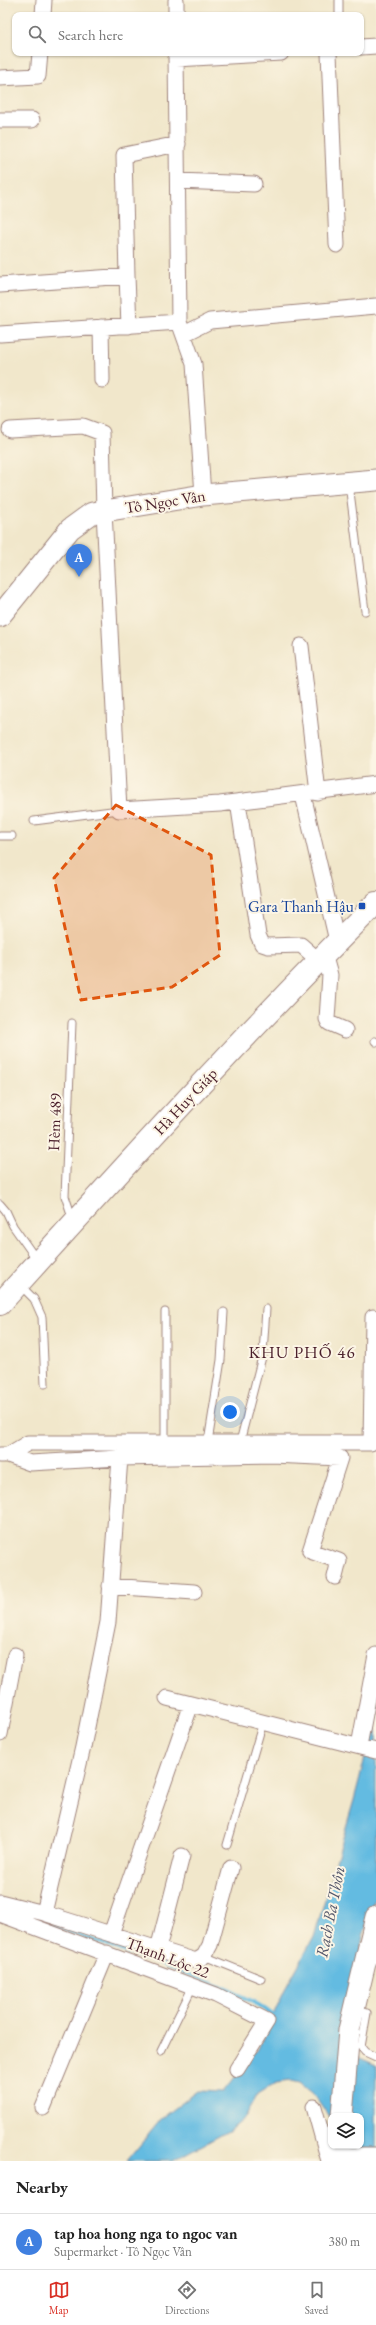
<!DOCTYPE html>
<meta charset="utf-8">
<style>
:root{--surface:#fff;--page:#f2f2f2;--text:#222;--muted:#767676;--line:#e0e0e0;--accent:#d93025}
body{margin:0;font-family:"EB Garamond",serif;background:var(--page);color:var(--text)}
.controls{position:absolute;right:12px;bottom:12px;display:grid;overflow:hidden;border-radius:8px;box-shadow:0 1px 3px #0004}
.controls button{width:36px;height:36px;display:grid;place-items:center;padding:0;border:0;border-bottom:1px solid var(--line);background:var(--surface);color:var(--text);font:20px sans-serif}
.you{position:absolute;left:230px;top:1412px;width:14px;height:14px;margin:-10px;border:3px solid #fff;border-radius:50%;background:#1a73e8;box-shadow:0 0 0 6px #1a73e833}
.badge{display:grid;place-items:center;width:26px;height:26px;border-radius:50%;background:var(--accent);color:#fff;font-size:13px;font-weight:700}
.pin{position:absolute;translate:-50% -33px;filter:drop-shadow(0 1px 2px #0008)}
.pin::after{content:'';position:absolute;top:21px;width:14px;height:12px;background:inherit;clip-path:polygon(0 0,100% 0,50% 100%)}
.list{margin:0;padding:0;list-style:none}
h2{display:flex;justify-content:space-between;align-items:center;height:52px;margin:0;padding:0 16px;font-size:17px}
h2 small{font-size:13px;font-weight:400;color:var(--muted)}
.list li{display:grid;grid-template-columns:26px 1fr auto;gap:12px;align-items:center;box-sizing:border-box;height:56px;padding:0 16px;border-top:1px solid var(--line)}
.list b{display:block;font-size:15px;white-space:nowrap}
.list p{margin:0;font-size:13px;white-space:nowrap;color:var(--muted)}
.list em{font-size:13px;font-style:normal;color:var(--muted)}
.icon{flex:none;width:22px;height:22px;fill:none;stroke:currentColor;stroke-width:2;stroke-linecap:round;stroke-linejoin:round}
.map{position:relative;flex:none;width:376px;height:2161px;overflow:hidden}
.search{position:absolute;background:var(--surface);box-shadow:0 1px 3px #0004;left:12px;right:12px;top:12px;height:44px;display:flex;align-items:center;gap:10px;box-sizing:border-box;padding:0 14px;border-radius:8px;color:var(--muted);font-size:15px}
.sheet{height:108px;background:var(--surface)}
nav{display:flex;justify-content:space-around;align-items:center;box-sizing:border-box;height:56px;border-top:1px solid var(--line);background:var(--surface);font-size:11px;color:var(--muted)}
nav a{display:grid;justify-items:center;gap:2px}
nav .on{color:var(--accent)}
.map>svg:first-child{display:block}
.water{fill:#64bbe1;stroke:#576d86}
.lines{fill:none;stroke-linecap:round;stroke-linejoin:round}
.stream{stroke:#64bbe1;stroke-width:4.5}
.lane-casing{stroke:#9e837b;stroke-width:9}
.street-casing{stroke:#9e837b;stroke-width:17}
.secondary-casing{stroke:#9e837b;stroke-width:23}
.primary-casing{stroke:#9e837b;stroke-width:24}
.lane{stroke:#fff;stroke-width:7}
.street{stroke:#fff;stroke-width:15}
.secondary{stroke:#fff;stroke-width:21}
.primary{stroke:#fff;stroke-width:22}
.marked{fill:#e0560e;fill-opacity:0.2;stroke:#e0560e;stroke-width:3;stroke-dasharray:8 5;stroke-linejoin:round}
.transit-dot{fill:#1a4fb4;stroke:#fcf5e5;stroke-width:1.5}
.labels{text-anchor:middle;stroke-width:4;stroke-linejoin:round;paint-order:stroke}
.street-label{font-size:16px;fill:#4a1f2b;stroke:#fcf5e5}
.transit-label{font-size:16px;fill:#164399;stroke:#fcf5e5;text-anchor:end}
.neighbourhood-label{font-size:17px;letter-spacing:1px;fill:#4a1f2b;stroke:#fcf5e5}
.water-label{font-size:17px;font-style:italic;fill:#53566b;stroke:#fcf5e5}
</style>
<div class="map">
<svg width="376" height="2161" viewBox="0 0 376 2161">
<rect width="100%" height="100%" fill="#fcf5e5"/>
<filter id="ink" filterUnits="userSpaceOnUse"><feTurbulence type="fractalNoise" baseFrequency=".025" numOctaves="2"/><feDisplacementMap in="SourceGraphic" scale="8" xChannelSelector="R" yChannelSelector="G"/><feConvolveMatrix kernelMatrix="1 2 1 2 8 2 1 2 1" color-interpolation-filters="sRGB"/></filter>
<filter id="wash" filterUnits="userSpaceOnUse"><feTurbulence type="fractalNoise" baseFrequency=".012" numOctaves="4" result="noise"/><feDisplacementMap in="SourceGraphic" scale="16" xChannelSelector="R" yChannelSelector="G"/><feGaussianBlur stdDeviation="0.9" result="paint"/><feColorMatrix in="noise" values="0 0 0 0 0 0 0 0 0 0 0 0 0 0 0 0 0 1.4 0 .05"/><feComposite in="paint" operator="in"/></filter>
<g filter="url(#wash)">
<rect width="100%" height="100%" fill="#f1e7cb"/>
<path class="water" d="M 376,1704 L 376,1896 L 363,1936 L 343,2043 L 360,2058 L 376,2065 L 376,2150 L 356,2150 L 349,2146 L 361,2146 L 361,2116 L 331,2116 L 331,2119 L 315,2096 L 299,2083 L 291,2081 L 276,2083 L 258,2094 L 245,2117 L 230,2130 L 173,2161 L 127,2161 L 162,2118 L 198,2091 L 223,2092 L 258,2049 L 284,1991 L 314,1937 L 354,1800 L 375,1719 Z"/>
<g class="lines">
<path class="stream" d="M 47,1924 C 94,1940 141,1956 188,1974 C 218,1986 253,1997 277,2019"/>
</g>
</g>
<g filter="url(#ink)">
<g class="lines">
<g class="lane-casing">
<path id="lane" d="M 339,15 L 339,0
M 349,484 L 365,611
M 34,821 L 119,810
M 0,836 L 12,836
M 72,1023 L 65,1196 L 73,1220
M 375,1041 L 376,1042
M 0,1204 L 6,1211 L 13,1226 L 37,1260
M 20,1285 L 34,1299 L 42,1317 L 45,1384
M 165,1312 L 165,1442
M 208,1442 L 221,1360 L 224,1312
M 240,1442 L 263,1353 L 266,1309
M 227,1845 L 263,1722
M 204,1956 L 261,1979
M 356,2010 L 367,2013 L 361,2047 L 365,2052 L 376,2057
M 161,2051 L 193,1986"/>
</g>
<g class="street-casing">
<path id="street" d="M 176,0 L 176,15
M 43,15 L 44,0
M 361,47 L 376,46
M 176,53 L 179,322 L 194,364 L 203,495
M 329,53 L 337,245
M 176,59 L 281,53
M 0,78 L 38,76 L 40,53
M 0,120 L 32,120
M 178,181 L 254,184
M 127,276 L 124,155 L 178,144
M 0,285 L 127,276 L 129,326
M 101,327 L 102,380
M 0,334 L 179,322
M 184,334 L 210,321 L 376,306
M 10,430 L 83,426 L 102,433 L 104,511 L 119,810 L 220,804 L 376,784
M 301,646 L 318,793
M 303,795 L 337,941
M 238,802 L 258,935 L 262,944 L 268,946 L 301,945 L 318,960
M 324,954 L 330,975 L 327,1019 L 329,1023 L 345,1030
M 0,1455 L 8,1455 L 30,1463 L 120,1458 L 272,1455 L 340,1458 L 310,1551 L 339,1561 L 335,1577
M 8,1455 L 28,1443 L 371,1443 L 373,1317
M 110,1586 L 194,1592
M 167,1698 L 376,1751
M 0,1734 L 15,1655
M 359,1746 L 376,1655
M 0,1902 L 44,1913 L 196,1961 L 204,1956 L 210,1945 L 231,1868
M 44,1913 L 83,1747 L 108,1622 L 120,1458
M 0,1914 L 216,1995 L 267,2021 L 237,2069
M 111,1934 L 191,1704
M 158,1949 L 182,1856
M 314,2107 L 329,2161
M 43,2108 L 107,1953
M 340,2155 L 376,2155"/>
</g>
<g class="secondary-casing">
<path id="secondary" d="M 0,616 L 70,529 L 92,513 L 203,495 L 376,480
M 342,2116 L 349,2030 L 376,1917
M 340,2146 L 341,2161"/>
</g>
<g class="primary-casing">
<path id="primary" d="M 0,1304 C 123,1168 246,1032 376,903"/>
</g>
<use href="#lane" class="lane"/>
<use href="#street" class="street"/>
<use href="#secondary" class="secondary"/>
<use href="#primary" class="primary"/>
</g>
</g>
<path class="marked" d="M 116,805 L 211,855 L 220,955 L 172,987 L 81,1000 L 54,878 Z"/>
<rect class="transit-dot" x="358" y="902" width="8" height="8" rx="2"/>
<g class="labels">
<g class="street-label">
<text transform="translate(165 501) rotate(-9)" y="6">Tô Ngọc Vân</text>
<text transform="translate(185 1101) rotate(-47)" y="6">Hà Huy Giáp</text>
<text transform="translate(54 1122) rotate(-88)" y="6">Hèm 489</text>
<text transform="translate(168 1957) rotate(21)" y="6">Thạnh Lộc 22</text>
</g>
<g class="transit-label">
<text x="354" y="912">Gara Thanh Hậu</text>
</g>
<g class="neighbourhood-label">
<text x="302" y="1358">KHU PHỐ 46</text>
</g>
<g class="water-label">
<text transform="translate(330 1912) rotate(-79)" y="6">Rạch Ba Thôn</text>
</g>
</g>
</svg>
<div class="controls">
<button><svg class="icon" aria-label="layers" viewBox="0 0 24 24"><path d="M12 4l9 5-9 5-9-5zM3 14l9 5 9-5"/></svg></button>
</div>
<div class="you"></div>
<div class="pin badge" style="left:79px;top:577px;background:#3f7fe0">A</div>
<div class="search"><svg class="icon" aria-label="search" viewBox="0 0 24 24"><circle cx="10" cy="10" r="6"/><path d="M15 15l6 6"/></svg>Search here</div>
</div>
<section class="sheet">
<h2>Nearby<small></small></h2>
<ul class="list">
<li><span class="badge" style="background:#3f7fe0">A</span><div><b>tap hoa hong nga to ngoc van</b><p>Supermarket · Tô Ngọc Vân</p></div><em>380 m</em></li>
</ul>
</section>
<nav>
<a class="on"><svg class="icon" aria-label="map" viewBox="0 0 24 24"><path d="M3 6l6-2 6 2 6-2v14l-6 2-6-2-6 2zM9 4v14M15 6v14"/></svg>Map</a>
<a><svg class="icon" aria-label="directions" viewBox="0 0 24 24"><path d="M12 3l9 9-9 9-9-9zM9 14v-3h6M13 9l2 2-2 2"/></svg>Directions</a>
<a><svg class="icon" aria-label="saved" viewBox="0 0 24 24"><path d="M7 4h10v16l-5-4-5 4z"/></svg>Saved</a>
</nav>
